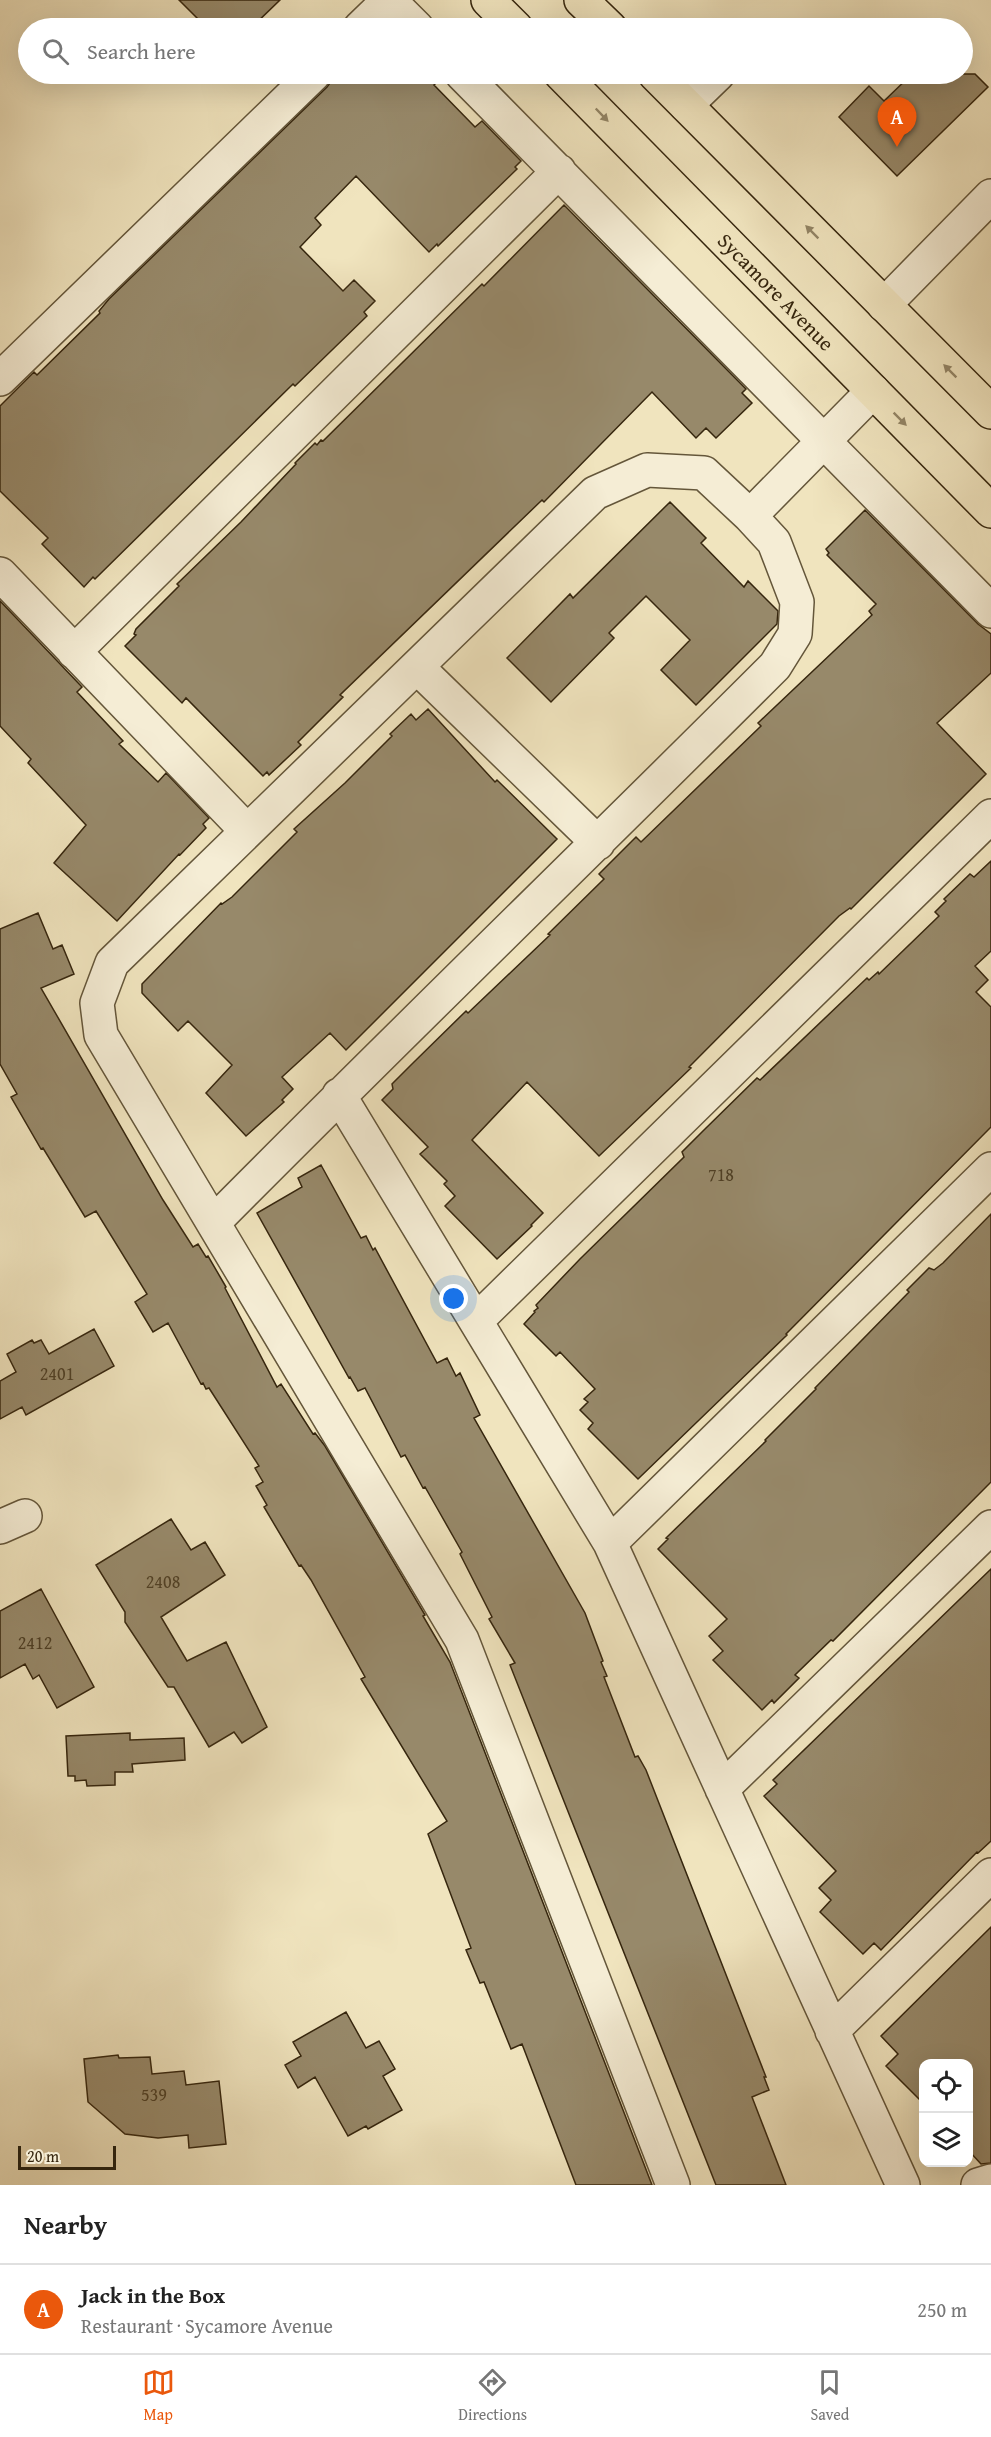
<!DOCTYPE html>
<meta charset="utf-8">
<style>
:root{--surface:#fff;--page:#f2f2f2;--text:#222;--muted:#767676;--line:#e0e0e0;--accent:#ea580c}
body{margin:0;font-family:"Gentium Book Plus",serif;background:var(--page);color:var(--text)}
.controls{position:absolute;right:18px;bottom:18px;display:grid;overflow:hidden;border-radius:12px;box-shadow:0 6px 24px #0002}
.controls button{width:54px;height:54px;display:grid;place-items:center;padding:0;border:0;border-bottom:2px solid var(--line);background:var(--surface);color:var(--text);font:30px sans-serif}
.scale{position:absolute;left:18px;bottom:15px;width:98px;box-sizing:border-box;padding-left:6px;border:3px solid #36260e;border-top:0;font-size:16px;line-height:21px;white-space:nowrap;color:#36260e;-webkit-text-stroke:4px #f5edd5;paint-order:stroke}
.you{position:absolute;left:454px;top:1299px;width:21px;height:21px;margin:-15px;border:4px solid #fff;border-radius:50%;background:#1a73e8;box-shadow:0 0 0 9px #1a73e833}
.badge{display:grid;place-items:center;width:39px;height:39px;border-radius:50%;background:var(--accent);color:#fff;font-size:20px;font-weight:700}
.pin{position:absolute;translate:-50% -50px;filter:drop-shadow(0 2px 3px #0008)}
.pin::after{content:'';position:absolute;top:32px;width:21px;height:18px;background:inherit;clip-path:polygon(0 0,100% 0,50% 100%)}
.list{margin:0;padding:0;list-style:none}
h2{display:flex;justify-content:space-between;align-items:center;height:78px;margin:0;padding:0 24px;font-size:26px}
h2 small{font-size:20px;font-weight:400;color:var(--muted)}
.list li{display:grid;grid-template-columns:39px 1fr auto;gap:18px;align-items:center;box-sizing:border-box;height:90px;padding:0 24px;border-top:2px solid var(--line)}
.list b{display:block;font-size:22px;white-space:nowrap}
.list p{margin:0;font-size:20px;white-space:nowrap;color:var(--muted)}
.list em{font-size:20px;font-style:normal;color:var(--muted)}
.icon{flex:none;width:33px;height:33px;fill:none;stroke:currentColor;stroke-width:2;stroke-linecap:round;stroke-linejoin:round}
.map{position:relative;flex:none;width:991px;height:2185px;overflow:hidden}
.search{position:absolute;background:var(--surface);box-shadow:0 6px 24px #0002;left:18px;right:18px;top:18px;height:66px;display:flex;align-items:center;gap:15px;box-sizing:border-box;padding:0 21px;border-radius:33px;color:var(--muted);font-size:22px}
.sheet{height:168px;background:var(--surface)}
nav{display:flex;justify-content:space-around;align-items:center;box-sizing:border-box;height:84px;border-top:2px solid var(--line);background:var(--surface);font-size:16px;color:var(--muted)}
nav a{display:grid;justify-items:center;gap:3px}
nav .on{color:var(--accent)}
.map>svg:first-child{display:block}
.building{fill:#97896a;stroke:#36260e;stroke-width:1.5}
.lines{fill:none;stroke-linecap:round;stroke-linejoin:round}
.minor-casing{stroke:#64563a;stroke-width:36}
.major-casing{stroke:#36260e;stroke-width:36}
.minor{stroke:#f5edd5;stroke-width:33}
.major{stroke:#f0e4be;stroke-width:33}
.oneway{fill:#938566}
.labels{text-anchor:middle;stroke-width:5;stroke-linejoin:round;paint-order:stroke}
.number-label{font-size:18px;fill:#4e3f25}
.street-label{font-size:21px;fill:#36260e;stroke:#f5edd5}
</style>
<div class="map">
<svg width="991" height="2185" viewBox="0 0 991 2185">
<rect width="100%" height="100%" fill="#f0e4be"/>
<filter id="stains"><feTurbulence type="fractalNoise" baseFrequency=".00333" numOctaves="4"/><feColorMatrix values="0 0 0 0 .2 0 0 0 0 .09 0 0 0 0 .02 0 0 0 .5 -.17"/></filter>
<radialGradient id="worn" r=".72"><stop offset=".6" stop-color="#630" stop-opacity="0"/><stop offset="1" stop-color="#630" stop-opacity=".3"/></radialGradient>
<path class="building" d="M 179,0 L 280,0 L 251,28 L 207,28 Z
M 341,74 L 439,74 L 442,77 L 434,85 L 475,127 L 482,121 L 521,161 L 515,167 L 517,169 L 438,246 L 437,244 L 429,252 L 356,176 L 315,218 L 321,225 L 300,247 L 343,291 L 354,280 L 375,301 L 364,312 L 367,316 L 295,386 L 293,384 L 95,579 L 93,577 L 84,587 L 42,544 L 48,538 L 0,491 L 0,406 L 34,372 L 37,375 L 100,313 L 99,311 L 109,299 L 327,87 L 332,80 Z
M 912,74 L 975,74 L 988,87 L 897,176 L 839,117 L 869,86 L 884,101 Z
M 564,205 L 746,389 L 742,393 L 752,403 L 716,438 L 706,428 L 696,438 L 652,392 L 544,502 L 542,500 L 340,695 L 343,697 L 298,742 L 301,745 L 269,775 L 267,772 L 263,776 L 186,698 L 182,703 L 125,646 L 136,635 L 134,634 L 136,629 L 179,586 L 177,584 L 241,522 L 296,464 L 295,463 L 315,443 L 317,445 L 321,440 L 323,441 L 482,284 L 484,286 Z
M 670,502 L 706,538 L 701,543 L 744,587 L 748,581 L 778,611 L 777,624 L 696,705 L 661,670 L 690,640 L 646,596 L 609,633 L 614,638 L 551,702 L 507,658 L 570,594 L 573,598 Z
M 865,510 L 978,624 L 991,634 L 991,673 L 937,723 L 986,774 L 851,909 L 850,908 L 839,916 L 689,1067 L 691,1068 L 599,1156 L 527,1082 L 472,1140 L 543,1213 L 531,1225 L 532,1226 L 497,1259 L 445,1206 L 455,1196 L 444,1184 L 447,1181 L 420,1154 L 428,1147 L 382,1100 L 393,1089 L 392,1084 L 413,1063 L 466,1011 L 468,1013 L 550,935 L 548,934 L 604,879 L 599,874 L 636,837 L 641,842 L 761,726 L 758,723 L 872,615 L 869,611 L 876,604 L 827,555 L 829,553 L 826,549 Z
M 0,601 L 82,687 L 77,692 L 123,741 L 119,744 L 158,782 L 166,773 L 209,818 L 203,824 L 206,828 L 180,855 L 179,854 L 117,921 L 54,863 L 86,825 L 28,763 L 31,759 L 0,726 Z
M 428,709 L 495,782 L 497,780 L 557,839 L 346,1050 L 330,1033 L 282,1077 L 293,1089 L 282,1100 L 284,1102 L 246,1136 L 206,1093 L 232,1065 L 188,1021 L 178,1031 L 142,993 L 142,984 L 221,903 L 222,904 L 232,897 L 297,832 L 294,829 L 345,783 L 392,736 L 390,734 L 411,714 L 416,720 Z
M 991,861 L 991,951 L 975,966 L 988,980 L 976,992 L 991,1007 L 991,1127 L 786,1334 L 787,1335 L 638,1479 L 588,1429 L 593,1423 L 580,1410 L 588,1402 L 584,1399 L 595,1389 L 560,1352 L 556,1356 L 524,1324 L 535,1312 L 534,1311 L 538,1308 L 536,1305 L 580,1259 L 684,1157 L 682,1152 L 705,1129 L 757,1078 L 760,1080 L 867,978 L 869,980 L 878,972 L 879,974 L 939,916 L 935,912 L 946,901 L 944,899 L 970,874 L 974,877 Z
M 38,913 L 53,949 L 62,945 L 74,974 L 41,988 L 163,1200 L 193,1247 L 198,1244 L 206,1257 L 208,1256 L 226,1287 L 225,1288 L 277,1387 L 281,1384 L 313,1434 L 315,1433 L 325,1446 L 425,1615 L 423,1616 L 450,1662 L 652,2185 L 576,2185 L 522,2044 L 511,2049 L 484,1982 L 480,1983 L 466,1950 L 471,1948 L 428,1834 L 447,1821 L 361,1679 L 365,1677 L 311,1580 L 301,1565 L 299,1566 L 264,1507 L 267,1505 L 256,1486 L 263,1482 L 255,1468 L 259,1466 L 209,1388 L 206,1389 L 203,1383 L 201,1384 L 168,1323 L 153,1332 L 135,1302 L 147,1294 L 96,1211 L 85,1217 L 43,1148 L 41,1149 L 11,1097 L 17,1094 L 0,1064 L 0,929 Z
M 321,1165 L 361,1238 L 366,1236 L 373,1250 L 375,1248 L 437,1363 L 447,1358 L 456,1376 L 460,1373 L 480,1415 L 474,1418 L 585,1613 L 603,1661 L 601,1662 L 607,1676 L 604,1677 L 635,1757 L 638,1756 L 646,1770 L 766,2077 L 764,2077 L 769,2090 L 752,2097 L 786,2185 L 716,2185 L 510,1665 L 515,1663 L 489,1619 L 492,1617 L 460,1554 L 462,1552 L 437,1508 L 425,1487 L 423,1488 L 405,1455 L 401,1457 L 365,1388 L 358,1391 L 350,1377 L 349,1378 L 257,1213 L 302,1187 L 298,1178 Z
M 991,1214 L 991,1482 L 833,1641 L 831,1640 L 795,1675 L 799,1678 L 774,1703 L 772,1700 L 762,1710 L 713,1660 L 723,1651 L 709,1636 L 727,1619 L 658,1549 L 668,1539 L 666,1538 L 766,1441 L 765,1440 L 816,1389 L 815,1388 L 909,1292 L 907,1290 L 929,1268 L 934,1270 L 943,1263 Z
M 94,1329 L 114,1366 L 26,1415 L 22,1407 L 0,1419 L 0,1381 L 16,1372 L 7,1354 L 32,1340 L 34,1343 L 41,1340 L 49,1354 Z
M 171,1519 L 191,1550 L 205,1542 L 225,1575 L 161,1617 L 187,1661 L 226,1642 L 267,1727 L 242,1743 L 234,1732 L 209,1747 L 174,1687 L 168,1687 L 125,1622 L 125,1612 L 96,1565 Z
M 991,1569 L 991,1841 L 978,1853 L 977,1852 L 881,1950 L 874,1943 L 863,1954 L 820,1912 L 831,1900 L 819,1888 L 836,1871 L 764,1796 L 777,1784 L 773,1780 Z
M 41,1589 L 94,1687 L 57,1708 L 39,1675 L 33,1679 L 25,1664 L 0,1678 L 0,1611 Z
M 130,1733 L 130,1740 L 184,1738 L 185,1760 L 132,1764 L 133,1772 L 115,1772 L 115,1785 L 87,1786 L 86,1780 L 75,1781 L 75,1776 L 68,1776 L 66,1736 Z
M 991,1927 L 991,2163 L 981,2164 L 969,2151 L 969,2064 L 924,2064 L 924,2104 L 886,2066 L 898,2054 L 881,2036 Z
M 346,2012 L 366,2048 L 379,2041 L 395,2069 L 383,2076 L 402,2110 L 368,2129 L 366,2126 L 348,2136 L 315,2077 L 298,2088 L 285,2065 L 301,2056 L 293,2042 Z
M 118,2055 L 119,2058 L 150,2057 L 152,2074 L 184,2071 L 186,2085 L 219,2081 L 226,2144 L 189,2148 L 188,2135 L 158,2138 L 125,2134 L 88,2102 L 84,2059 Z"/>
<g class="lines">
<g class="minor-casing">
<path id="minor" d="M 360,28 L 389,0 L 417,28
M 462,74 L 991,611
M 686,105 L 718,74
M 884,305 L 991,196
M 0,379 L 314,74
M 750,516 L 873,391
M 0,574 L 247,831
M 74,652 L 559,171
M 417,667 L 598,843
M 339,1095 L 610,1543 L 903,2185
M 214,1222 C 399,1035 589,852 775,666 L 795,634 L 797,602 L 774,542 L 750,516 L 704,473 L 647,470 L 595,493 L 112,963 L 97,1003 L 101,1035 L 462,1640 L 673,2185
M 476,1321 L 991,816
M 0,1527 L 25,1516
M 610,1543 L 991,1169
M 722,1789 L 991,1527
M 832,2031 L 991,1875
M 978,2185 L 991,2181"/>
</g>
<g class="major-casing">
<g id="major">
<path d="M 488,0 L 516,28"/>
<path d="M 581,0 L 610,28"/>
<path id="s1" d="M 561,74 L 991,511"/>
<path d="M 655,74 L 991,412"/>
</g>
</g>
<use href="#minor" class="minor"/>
<use href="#major" class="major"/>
</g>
<defs><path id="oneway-solid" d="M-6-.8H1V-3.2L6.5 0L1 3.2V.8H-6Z" transform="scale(1.5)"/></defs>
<g class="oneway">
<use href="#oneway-solid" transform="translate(602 115) rotate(46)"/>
<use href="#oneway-solid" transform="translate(812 232) rotate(-135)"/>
<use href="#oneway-solid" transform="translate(950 371) rotate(-135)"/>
<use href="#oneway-solid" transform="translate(900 419) rotate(45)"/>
</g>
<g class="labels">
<g class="number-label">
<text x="721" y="1181">718</text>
<text x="57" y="1380">2401</text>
<text x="163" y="1588">2408</text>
<text x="35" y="1649">2412</text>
<text x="154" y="2101">539</text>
</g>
<g class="street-label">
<text dy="7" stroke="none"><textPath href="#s1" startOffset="306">Sycamore Avenue</textPath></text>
</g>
</g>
<rect width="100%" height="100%" filter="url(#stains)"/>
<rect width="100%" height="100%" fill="url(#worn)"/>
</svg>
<div class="controls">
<button><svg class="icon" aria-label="locate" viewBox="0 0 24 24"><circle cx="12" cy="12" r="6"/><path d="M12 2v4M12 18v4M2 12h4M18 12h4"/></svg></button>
<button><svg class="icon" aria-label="layers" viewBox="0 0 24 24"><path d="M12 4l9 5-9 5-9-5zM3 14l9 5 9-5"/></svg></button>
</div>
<div class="scale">20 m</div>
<div class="you"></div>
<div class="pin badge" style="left:897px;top:147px">A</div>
<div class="search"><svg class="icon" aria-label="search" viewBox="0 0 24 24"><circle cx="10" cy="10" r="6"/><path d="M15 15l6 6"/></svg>Search here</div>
</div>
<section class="sheet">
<h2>Nearby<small></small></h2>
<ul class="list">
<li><span class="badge">A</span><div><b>Jack in the Box</b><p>Restaurant · Sycamore Avenue</p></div><em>250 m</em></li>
</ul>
</section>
<nav>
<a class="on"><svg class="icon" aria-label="map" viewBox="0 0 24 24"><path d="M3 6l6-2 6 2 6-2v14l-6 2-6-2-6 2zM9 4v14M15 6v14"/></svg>Map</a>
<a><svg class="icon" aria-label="directions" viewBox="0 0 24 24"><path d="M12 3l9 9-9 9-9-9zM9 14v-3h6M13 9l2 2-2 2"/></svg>Directions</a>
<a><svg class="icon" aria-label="saved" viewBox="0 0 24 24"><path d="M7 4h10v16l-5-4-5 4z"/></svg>Saved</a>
</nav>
